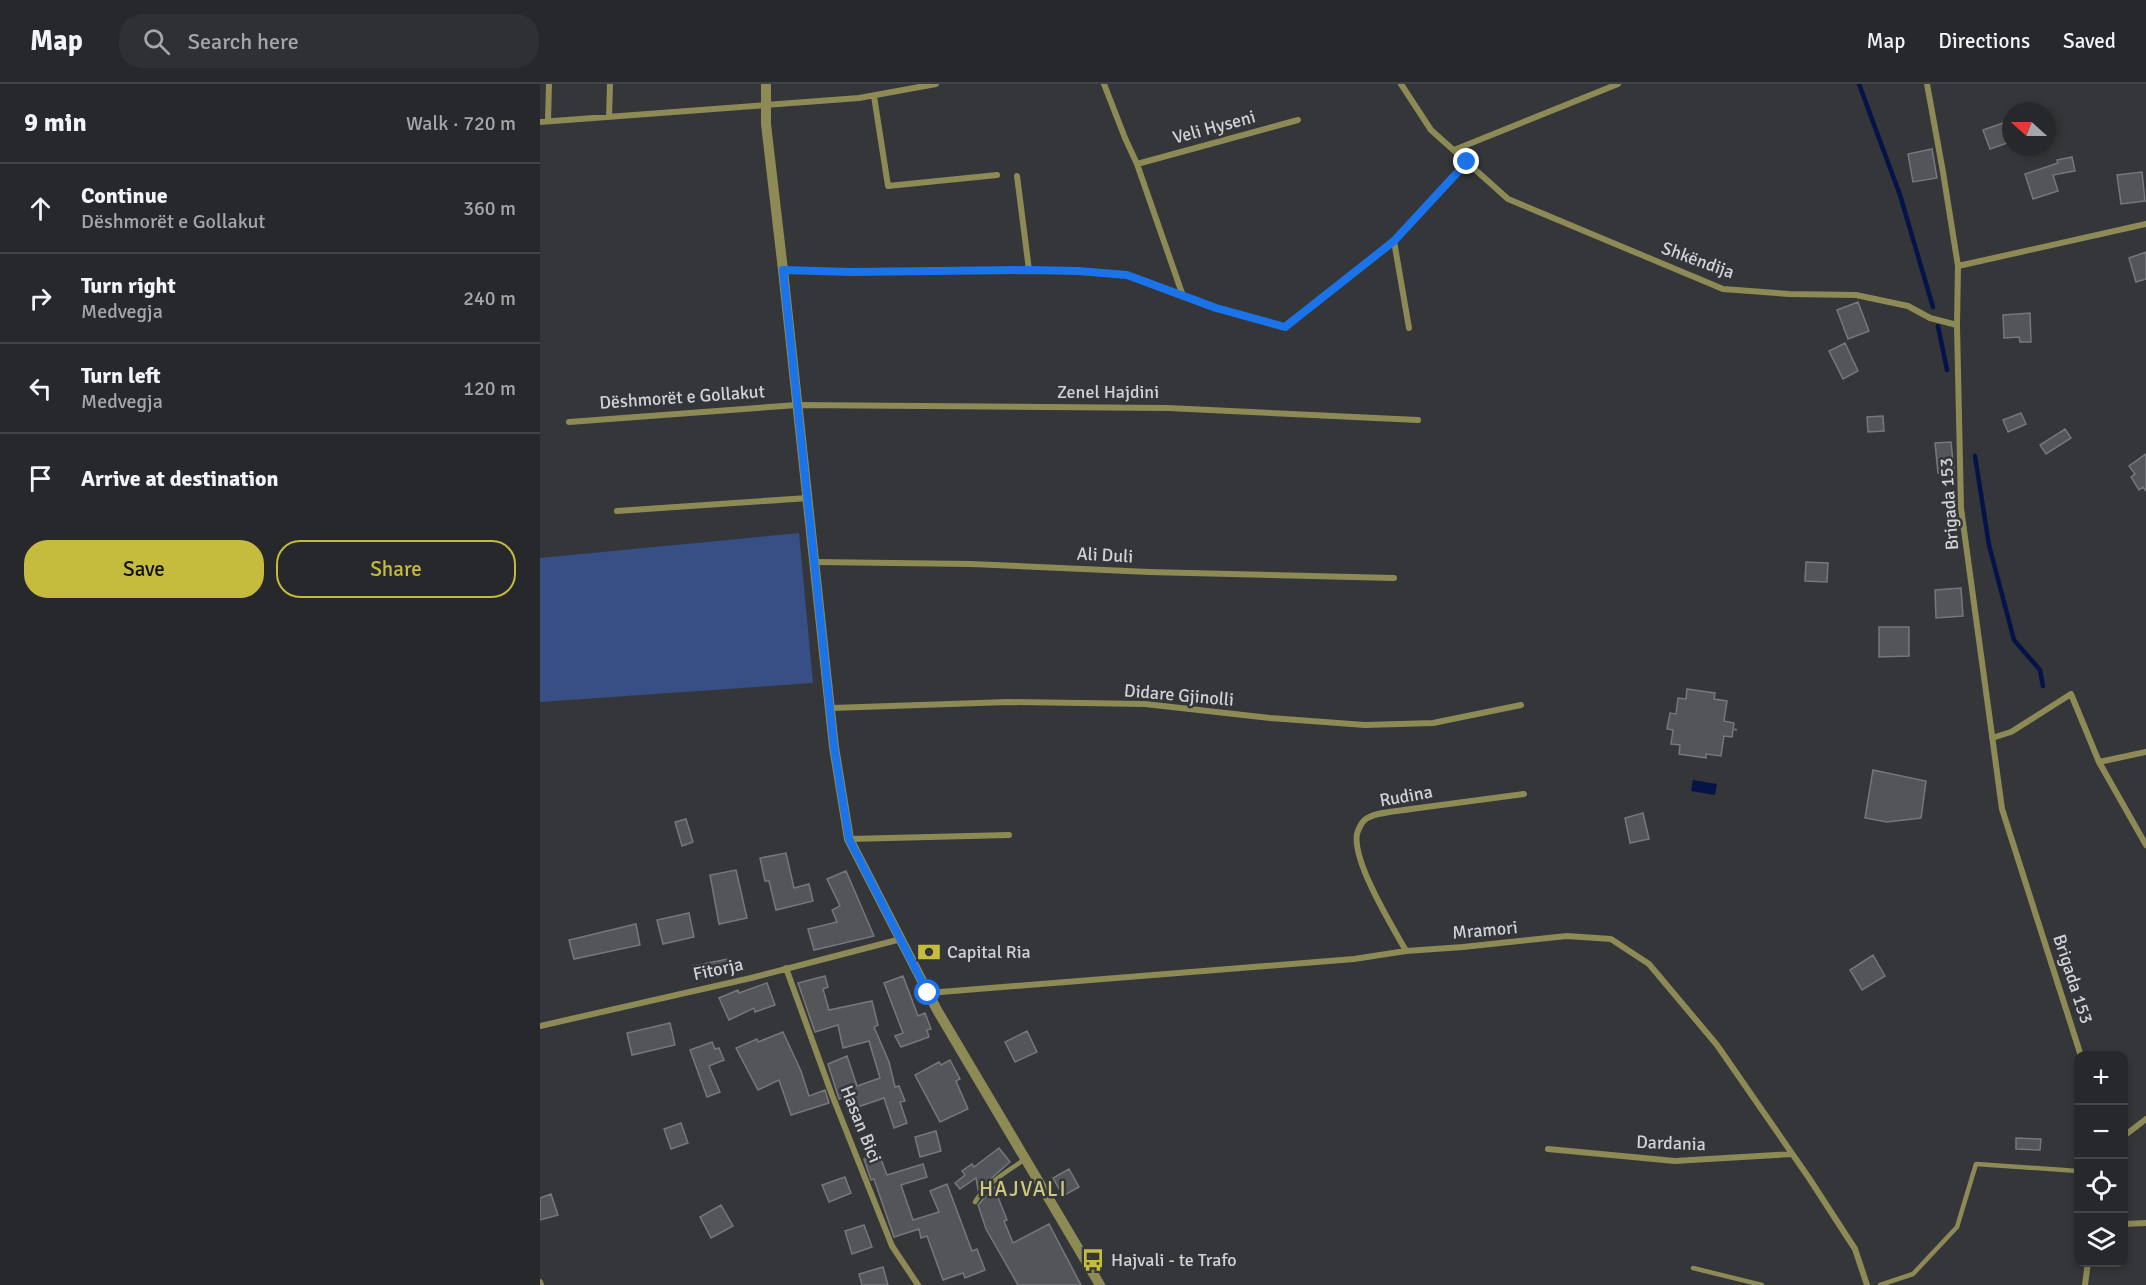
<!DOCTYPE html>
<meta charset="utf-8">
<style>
:root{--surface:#27282b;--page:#2f3033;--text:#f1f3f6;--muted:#a4a6a9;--line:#434447;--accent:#c5bc3d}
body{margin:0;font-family:Signika,sans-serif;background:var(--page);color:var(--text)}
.controls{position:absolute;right:18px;bottom:18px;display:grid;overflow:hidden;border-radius:12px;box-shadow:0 3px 9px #0003}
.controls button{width:54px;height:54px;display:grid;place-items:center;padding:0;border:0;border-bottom:2px solid var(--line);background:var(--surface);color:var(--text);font:30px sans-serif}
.compass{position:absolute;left:1462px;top:18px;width:54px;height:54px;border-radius:50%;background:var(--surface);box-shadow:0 3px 9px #0003;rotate:291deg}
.stop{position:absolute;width:18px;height:18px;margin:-14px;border:4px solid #1a73e8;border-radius:50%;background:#fff}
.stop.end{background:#1a73e8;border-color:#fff;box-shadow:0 2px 6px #0008}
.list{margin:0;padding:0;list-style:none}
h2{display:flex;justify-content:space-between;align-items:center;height:78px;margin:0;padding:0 24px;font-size:26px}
h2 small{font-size:20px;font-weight:400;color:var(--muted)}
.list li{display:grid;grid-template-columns:39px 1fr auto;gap:18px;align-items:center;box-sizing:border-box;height:90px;padding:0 24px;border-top:2px solid var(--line)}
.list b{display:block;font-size:22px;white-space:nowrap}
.list p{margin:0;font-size:20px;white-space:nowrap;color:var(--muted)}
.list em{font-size:20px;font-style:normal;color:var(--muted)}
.actions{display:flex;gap:12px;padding:18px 24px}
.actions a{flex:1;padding:14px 0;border:2px solid var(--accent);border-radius:24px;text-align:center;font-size:21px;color:var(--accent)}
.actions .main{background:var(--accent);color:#111}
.icon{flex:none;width:33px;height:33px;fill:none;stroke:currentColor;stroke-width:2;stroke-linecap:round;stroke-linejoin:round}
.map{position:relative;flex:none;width:1606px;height:1201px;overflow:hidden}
header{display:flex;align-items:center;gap:36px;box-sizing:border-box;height:84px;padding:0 30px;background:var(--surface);border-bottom:2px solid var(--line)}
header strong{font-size:28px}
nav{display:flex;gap:33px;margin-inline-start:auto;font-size:21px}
.search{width:420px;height:54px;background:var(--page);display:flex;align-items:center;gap:15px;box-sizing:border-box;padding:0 21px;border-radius:24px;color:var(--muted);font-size:22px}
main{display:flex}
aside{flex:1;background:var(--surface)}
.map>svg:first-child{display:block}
.green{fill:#374f85}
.water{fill:#041448}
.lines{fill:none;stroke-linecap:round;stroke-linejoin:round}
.stream{stroke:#041448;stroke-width:4.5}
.building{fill:#535558;stroke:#75777b;stroke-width:1.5}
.path{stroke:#6c6d70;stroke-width:2;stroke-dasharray:6 3;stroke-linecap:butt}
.service{stroke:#8d8a56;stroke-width:4.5}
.minor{stroke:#8d8a56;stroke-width:6}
.tertiary{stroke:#8d8a56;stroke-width:10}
.route{stroke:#1a73e8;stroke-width:8}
.labels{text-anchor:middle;stroke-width:5;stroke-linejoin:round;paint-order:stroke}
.street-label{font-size:18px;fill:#d1d2d5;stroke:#343639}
.poi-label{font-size:18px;fill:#d1d2d5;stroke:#343639;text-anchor:start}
.quarter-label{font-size:21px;letter-spacing:1.5px;fill:#cec87a;stroke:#343639}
</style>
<header>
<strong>Map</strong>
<div class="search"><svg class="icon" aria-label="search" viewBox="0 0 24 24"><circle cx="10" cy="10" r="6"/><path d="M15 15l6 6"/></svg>Search here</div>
<nav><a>Map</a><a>Directions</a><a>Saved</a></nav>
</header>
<main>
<aside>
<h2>9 min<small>Walk · 720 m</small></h2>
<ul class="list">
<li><svg class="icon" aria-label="ahead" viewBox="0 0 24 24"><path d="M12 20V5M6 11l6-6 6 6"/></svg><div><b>Continue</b><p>Dëshmorët e Gollakut</p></div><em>360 m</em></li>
<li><svg class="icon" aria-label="right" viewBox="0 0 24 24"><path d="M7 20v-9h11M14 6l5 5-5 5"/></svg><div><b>Turn right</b><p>Medvegja</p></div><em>240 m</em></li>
<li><svg class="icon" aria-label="left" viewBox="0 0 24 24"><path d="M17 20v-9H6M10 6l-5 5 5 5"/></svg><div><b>Turn left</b><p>Medvegja</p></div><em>120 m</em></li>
<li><svg class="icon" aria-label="arrive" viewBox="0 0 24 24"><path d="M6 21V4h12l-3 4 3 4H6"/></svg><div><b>Arrive at destination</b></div></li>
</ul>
<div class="actions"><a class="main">Save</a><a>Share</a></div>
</aside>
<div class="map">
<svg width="1606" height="1201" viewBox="0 0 1606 1201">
<rect width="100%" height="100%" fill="#343639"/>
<path class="green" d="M 259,449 L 273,599 L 0,618 L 0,474 Z"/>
<path class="water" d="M 1153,696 L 1177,700 L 1175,711 L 1151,707 Z"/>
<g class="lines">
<path class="stream" d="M 1319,0 L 1360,111 L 1393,223
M 1398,242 L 1407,286
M 1435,372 L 1449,461 L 1474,556 L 1500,586 L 1503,602"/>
</g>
<path class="building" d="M 1463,39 L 1470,58 L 1450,65 L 1443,46 Z
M 1392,65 L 1397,94 L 1373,98 L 1368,70 Z
M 1532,73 L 1535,87 L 1513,91 L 1518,107 L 1493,115 L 1485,90 L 1518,79 L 1517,76 Z
M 1602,88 L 1605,117 L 1581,120 L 1577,91 Z
M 1606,168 L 1606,195 L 1596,198 L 1589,174 Z
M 1318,218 L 1329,247 L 1308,255 L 1297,226 Z
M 1490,229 L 1491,258 L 1480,258 L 1479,253 L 1464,254 L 1463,231 Z
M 1305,259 L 1318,287 L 1303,295 L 1289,267 Z
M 1481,329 L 1486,340 L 1468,348 L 1463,336 Z
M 1343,332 L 1344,347 L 1328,348 L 1327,333 Z
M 1525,345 L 1531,354 L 1506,370 L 1500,361 Z
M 1411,358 L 1414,387 L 1398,389 L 1395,359 Z
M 1606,370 L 1606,407 L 1603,403 L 1599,406 L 1591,393 L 1595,390 L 1589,382 Z
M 1266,478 L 1288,479 L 1287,498 L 1265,497 Z
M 1421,504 L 1423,532 L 1396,534 L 1395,506 Z
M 1339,543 L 1369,543 L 1369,572 L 1339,573 Z
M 1147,605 L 1175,609 L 1174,615 L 1187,617 L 1184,637 L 1194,639 L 1192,653 L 1184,652 L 1181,672 L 1166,670 L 1166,674 L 1139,670 L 1140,661 L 1131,660 L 1133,646 L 1127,645 L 1130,629 L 1136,630 L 1138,614 L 1146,615 Z
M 1333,686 L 1386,697 L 1381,734 L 1347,738 L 1325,734 Z
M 1103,729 L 1109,755 L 1090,759 L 1085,734 Z
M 146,735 L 153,758 L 142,762 L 135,738 Z
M 246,769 L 254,804 L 269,800 L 273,817 L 236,826 L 229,797 L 225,797 L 220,774 Z
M 196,786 L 207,834 L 179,840 L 170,791 Z
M 306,787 L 334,852 L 274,866 L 268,845 L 297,838 L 292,826 L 300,822 L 287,795 Z
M 149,829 L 154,853 L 123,860 L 117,836 Z
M 96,840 L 100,861 L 34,875 L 29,856 Z
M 1333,871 L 1345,892 L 1322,906 L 1310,886 Z
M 187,875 L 190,885 L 155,893 L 153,882 Z
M 285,892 L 288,903 L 283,905 L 289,926 L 332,917 L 338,941 L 334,943 L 349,978 L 355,1003 L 359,1002 L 365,1017 L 360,1018 L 367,1039 L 354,1044 L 344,1014 L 312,1025 L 308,1012 L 299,1015 L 288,980 L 307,972 L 317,1002 L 340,994 L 329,957 L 303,964 L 298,941 L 275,948 L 258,899 Z
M 363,892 L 378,932 L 385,929 L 391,945 L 387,946 L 389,953 L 361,963 L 355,952 L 363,949 L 344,899 Z
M 227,899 L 235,921 L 215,928 L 214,924 L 189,936 L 179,914 L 198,906 L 199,909 Z
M 130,939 L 135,961 L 92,971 L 87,949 Z
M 487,947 L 497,968 L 475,978 L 465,958 Z
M 243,948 L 261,987 L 269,1012 L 285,1006 L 289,1019 L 251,1031 L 239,996 L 218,1006 L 196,964 L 217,955 L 218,958 Z
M 172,958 L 175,965 L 179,964 L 184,976 L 169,982 L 180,1008 L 167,1013 L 150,966 Z
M 410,976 L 420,995 L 416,997 L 428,1025 L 400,1038 L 375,991 L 399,978 L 401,981 Z
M 141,1039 L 148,1059 L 131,1065 L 124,1045 Z
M 396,1047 L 401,1067 L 380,1073 L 375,1053 Z
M 1476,1054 L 1501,1055 L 1500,1066 L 1476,1065 Z
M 459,1064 L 470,1078 L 438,1106 L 436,1094 L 420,1105 L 415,1099 L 425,1091 L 422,1087 L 432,1080 L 434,1083 Z
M 339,1070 L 347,1091 L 383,1080 L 387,1093 L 361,1101 L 373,1136 L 399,1128 L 390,1107 L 407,1100 L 432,1167 L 437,1165 L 445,1186 L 425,1194 L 423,1189 L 403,1196 L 387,1152 L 381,1154 L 379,1145 L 354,1153 L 334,1095 L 331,1096 L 324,1075 Z
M 529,1085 L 539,1103 L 523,1112 L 513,1094 Z
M 305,1093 L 311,1109 L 289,1118 L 282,1101 Z
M 454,1103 L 467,1136 L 464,1137 L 473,1159 L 509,1140 L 541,1201 L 478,1201 L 446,1145 L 438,1121 Z
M 11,1110 L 18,1131 L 0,1136 L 0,1114 Z
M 181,1121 L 193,1142 L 171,1154 L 160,1133 Z
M 324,1141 L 332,1163 L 312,1170 L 305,1147 Z
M 343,1183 L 348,1201 L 322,1201 L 319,1190 Z"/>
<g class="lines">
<path class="path" d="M 1193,645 L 1197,646"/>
<path class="service" d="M 435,1118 C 446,1099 467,1088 485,1075
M 1153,1184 L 1222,1201
M 1340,1201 L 1373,1190 L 1417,1143 L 1436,1080 L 1538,1087"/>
<path class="minor" d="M 564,0 L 585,54 L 597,80 L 758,36
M 861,0 L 891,46 L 968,115 L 1183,205 L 1249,210 L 1316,211 L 1368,222 L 1390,234 L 1417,241
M 1387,0 L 1403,88 L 1418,182 L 1417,241 L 1421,424 L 1462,725 L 1541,972
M 334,12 L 348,102 L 457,91
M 69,33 L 70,0
M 8,37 L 9,0
M 0,38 L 319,14 L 396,0
M 914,66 L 1078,0
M 597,80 L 643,212
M 477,92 L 489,186
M 854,157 L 869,244
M 1418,182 L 1606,140
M 243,186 L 311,188 L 458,186 L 539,187 L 587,191 L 676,224 L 745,243 L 854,157 L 927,78
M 29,338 L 257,321 L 628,324 L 878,336
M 77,427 L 268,414
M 275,478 L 431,480 L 609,488 L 854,494
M 292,624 L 468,618 L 605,620 L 730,634 L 825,641 L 893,639 L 981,621
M 1452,654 L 1471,648 L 1531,610 L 1559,678 L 1606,761
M 1559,678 L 1606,668
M 309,755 L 469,751
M 866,867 C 852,842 812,777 817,750 C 818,746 822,737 826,735 C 835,728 860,727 871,725 C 909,720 946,715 984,710
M 246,884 L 292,1011 L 352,1162 L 378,1201
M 388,909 L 814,875 L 866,867 L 923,863 L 1027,852 L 1071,855 L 1109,880 L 1177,961 L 1269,1094 L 1315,1165 L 1327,1201
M 0,942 L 211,894 L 361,855
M 1584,1052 L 1606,1035
M 1008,1065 L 1135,1077 L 1252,1070
M 1584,1140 L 1606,1139
M 0,1198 L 1,1201
M 1545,1201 L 1548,1178"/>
<path class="tertiary" d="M 226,0 L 226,40 L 243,186 L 294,663 L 309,755 L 397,926 L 560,1201"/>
</g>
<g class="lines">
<path class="route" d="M 388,909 L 309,755 L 294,663 L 243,186 L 311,188 L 489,186 L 538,187 L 587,191 L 676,224 L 745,243 L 854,157 L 927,78"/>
</g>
<defs>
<g id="bank-bare" transform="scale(1.8)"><path d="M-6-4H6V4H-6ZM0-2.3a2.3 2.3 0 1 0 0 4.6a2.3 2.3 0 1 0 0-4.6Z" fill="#c5bc3d" stroke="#343639" stroke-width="2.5" paint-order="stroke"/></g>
<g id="bus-bare" transform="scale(1.8)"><path d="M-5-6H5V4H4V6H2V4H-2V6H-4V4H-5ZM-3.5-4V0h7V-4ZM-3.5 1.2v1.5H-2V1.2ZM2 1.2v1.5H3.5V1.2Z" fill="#c5bc3d" stroke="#343639" stroke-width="2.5" paint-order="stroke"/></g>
</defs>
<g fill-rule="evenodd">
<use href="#bank-bare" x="389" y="868"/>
<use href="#bus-bare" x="553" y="1176"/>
</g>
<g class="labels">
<g class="street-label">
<text transform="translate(674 43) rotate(-15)" y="6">Veli Hyseni</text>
<text transform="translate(1158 176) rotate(20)" y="6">Shkëndija</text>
<text x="568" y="314">Zenel Hajdini</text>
<text transform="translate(142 313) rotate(-4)" y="6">Dëshmorët e Gollakut</text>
<text transform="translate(1409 420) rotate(-94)" y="6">Brigada 153</text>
<text transform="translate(565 471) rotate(3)" y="6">Ali Duli</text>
<text transform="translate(639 611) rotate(5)" y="6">Didare Gjinolli</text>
<text transform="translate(866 712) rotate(-10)" y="6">Rudina</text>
<text transform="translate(945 846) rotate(-5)" y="6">Mramori</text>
<text transform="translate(178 885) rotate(-12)" y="6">Fitorja</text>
<text transform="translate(1533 895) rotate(72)" y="6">Brigada 153</text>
<text transform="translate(321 1040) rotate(68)" y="6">Hasan Bici</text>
<text transform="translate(1131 1059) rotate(2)" y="6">Dardania</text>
</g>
<g class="poi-label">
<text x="407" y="874">Capital Ria</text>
<text x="571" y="1182">Hajvali - te Trafo</text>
</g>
<g class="quarter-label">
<text x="483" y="1112">HAJVALI</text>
</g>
</g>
</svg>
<div class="controls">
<button>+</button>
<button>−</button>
<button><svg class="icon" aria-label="locate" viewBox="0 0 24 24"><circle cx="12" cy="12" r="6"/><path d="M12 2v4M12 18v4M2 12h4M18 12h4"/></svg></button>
<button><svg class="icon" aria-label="layers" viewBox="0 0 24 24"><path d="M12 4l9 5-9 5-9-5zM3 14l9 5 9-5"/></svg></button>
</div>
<svg class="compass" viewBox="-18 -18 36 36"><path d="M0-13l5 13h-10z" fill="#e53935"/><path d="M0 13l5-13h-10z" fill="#a4a6a9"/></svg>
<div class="stop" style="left:388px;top:909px"></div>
<div class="stop end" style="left:927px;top:78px"></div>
</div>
</main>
